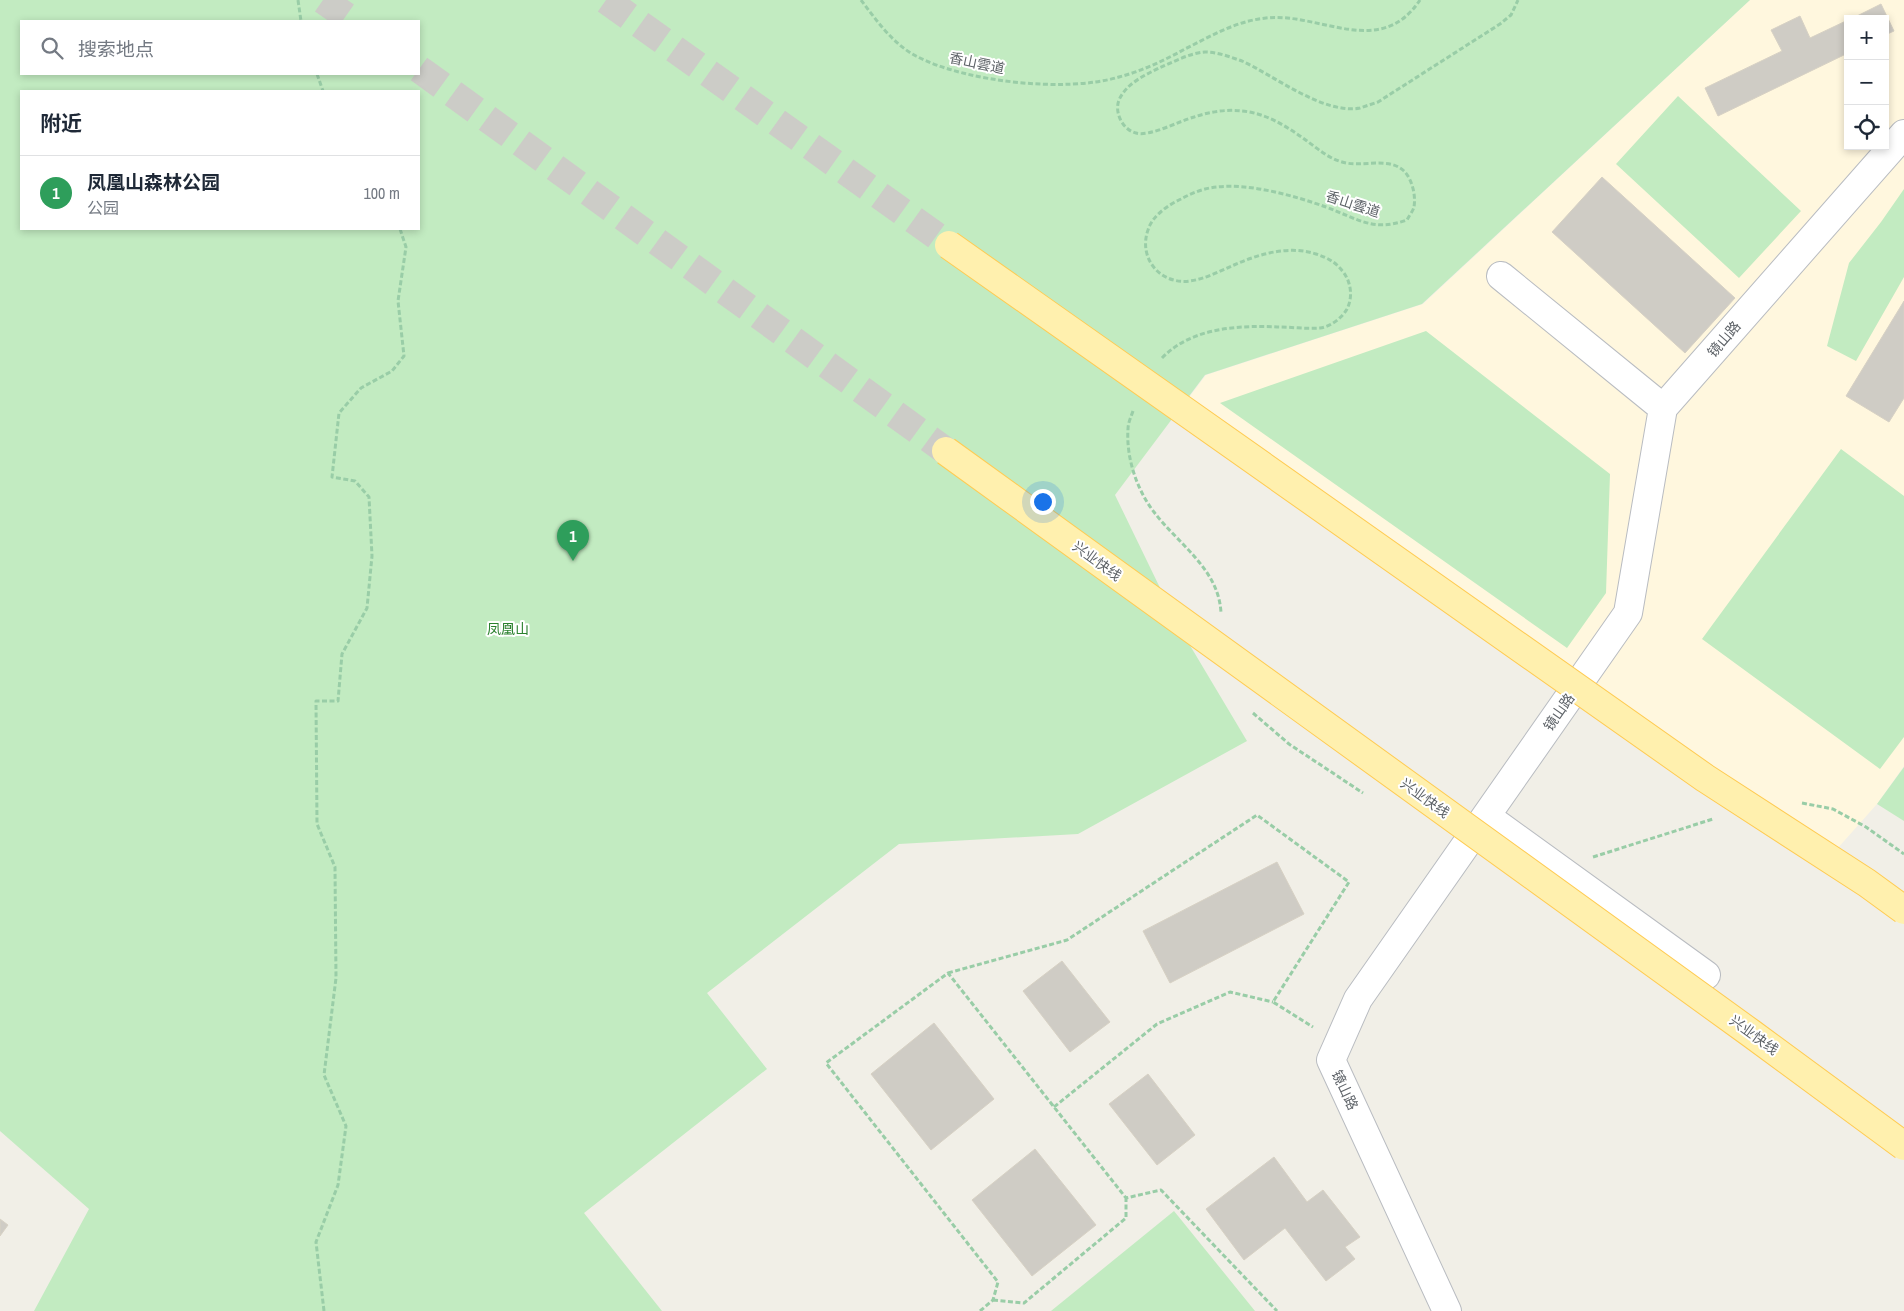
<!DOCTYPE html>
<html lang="zh">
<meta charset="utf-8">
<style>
:root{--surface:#fff;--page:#f2f2f3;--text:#1f2937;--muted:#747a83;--line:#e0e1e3;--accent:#2563eb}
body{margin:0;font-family:"Archivo Narrow","Noto Sans SC",sans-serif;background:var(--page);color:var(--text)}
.controls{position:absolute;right:15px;top:15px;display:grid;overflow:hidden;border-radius:0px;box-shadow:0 2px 8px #0003}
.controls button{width:45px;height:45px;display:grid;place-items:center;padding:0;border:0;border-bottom:1px solid var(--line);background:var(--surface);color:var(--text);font:25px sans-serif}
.you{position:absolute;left:1042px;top:501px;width:18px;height:18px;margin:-12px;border:4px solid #fff;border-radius:50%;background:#1a73e8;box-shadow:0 0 0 8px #1a73e833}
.badge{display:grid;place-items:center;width:32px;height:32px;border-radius:50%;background:var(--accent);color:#fff;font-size:16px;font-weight:700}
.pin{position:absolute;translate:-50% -41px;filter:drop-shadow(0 1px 2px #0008)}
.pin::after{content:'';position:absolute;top:26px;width:18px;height:15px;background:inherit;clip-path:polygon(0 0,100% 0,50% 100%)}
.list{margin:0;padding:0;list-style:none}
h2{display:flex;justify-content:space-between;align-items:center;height:65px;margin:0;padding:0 20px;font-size:21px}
h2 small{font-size:16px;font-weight:400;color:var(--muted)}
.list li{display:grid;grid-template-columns:32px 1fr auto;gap:15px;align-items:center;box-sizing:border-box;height:75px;padding:0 20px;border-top:1px solid var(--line)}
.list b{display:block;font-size:19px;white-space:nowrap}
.list p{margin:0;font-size:16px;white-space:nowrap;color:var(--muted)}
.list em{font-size:16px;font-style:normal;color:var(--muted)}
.icon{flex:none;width:28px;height:28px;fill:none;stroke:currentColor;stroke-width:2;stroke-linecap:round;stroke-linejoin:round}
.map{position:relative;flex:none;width:1904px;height:1311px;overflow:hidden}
.search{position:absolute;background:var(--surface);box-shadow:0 2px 8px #0003;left:20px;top:20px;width:400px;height:55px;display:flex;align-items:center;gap:12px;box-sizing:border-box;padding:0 18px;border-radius:0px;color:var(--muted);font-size:19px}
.panel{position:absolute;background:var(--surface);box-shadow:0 2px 8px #0003;left:20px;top:90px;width:400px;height:140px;border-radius:0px}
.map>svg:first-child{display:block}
.commercial{fill:#fff7de;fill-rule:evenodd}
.green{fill:#c2ebc1;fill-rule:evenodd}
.building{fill:#cfccc5;stroke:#d7d1c4}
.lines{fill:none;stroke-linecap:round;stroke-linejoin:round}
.major-tunnel{stroke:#ccccc7;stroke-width:28;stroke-dasharray:28 14;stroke-linecap:butt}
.minor-casing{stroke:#b9bcc1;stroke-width:30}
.path{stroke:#99cda7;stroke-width:3;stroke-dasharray:5 2.5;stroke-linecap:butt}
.minor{stroke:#fff;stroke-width:28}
.major-bridge-casing{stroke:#ffcb52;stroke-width:30;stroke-linecap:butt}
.major-bridge{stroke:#fff0ae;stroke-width:28}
.labels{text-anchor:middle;stroke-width:4;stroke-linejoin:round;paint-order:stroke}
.street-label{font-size:14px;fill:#5e6368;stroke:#fff}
.park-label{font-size:14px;fill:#2b812e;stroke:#fff}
</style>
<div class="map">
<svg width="1904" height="1311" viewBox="0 0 1904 1311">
<rect width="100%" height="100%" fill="#f1efe7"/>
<path class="commercial" d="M 1750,0 L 1904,0 L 1904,766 L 1877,804 L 1829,858 L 1181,408 L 1206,375 L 1423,304 ZM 1848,19 L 1885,19 L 1885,146 L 1848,146 Z"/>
<path class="green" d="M 0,0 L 1750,0 L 1422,304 L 1205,375 L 1115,495 L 1179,627 L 1247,741 L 1078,834 L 899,844 L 707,993 L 767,1069 L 584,1213 L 662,1311 L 34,1311 L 89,1209 L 0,1131 ZM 21,21 L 419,21 L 419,74 L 21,74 ZM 21,91 L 419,91 L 419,229 L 21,229 Z
M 1678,96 L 1801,211 L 1739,278 L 1616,164 Z
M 1904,189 L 1904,277 L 1856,361 L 1827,346 L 1849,263 L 1881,222 Z
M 1426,331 L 1610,474 L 1606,593 L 1567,648 L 1220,403 Z
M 1841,449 L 1904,496 L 1904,737 L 1880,769 L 1702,639 Z
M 1904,767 L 1904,821 L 1877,804 Z
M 1174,1211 L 1255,1311 L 1051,1311 Z"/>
<path class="building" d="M 1881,4 L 1894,31 L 1885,35 L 1885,19 L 1851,19 Z
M 1800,16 L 1810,38 L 1848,20 L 1848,53 L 1718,116 L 1705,88 L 1782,51 L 1771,30 Z
M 1602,177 L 1735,298 L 1685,353 L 1552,232 Z
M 1904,301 L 1904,398 L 1889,422 L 1846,396 Z
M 1277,862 L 1304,914 L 1170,983 L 1143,931 Z
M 1062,961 L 1110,1022 L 1070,1052 L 1023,991 Z
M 934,1023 L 994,1099 L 931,1150 L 871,1074 Z
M 1148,1074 L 1195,1135 L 1157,1165 L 1109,1104 Z
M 1035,1149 L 1096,1225 L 1032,1276 L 972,1200 Z
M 1274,1157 L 1307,1202 L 1323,1190 L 1360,1237 L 1345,1247 L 1355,1259 L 1326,1281 L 1285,1228 L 1244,1260 L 1206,1209 Z
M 0,1219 L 8,1225 L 0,1236 Z"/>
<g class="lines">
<path class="major-tunnel" d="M 323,0 L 353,21
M 606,0 L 949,245
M 419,69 L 946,451"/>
<g class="minor-casing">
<path id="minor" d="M 1501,276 L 1663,408
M 1486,816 L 1706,975
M 1447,1311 L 1331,1060 L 1358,999 L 1628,613 L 1663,408 L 1904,134"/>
</g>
<path class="path" d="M 298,0 L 301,21
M 861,0 C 876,20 893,44 916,56 C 965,82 1066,93 1119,77 C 1142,71 1165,60 1185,49 C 1211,36 1236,21 1266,18 C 1320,12 1380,60 1420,0
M 317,74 L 323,91
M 1162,358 C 1191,328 1237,325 1277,327 C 1291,327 1306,329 1320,328 C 1330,327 1342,318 1347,309 C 1353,297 1351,283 1344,273 C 1336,262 1328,258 1316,254 C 1289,245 1259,254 1234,265 C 1220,271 1205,279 1190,281 C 1160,285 1138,258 1148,230 C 1152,216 1168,205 1181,199 C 1192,193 1204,188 1217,187 C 1250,183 1295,196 1326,207 C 1358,219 1373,232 1407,220 C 1409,216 1413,211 1414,207 C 1416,195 1412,179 1404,171 C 1388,156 1361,168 1342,162 C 1328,158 1318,149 1307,141 C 1288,127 1266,113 1242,111 C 1226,109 1209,112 1194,117 C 1179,121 1150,137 1136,133 C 1123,130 1114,113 1119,100 C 1126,84 1143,76 1159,68 C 1173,62 1190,53 1205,52 C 1218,52 1230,57 1242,61 C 1273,75 1324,115 1360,108 C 1366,106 1372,104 1378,102 L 1500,24 L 1511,15 L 1518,0
M 1133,411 C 1131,417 1128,423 1128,429 C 1126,458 1137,490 1154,512 C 1178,544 1219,569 1221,613
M 1253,713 L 1289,744 L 1363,793
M 1802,803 L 1833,809 L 1866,827 L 1904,854
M 1593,857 L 1713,819
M 948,973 L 1067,940 L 1257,815 L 1349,882 L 1273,1002 L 1313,1027
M 1054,1107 L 1157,1024 L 1230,992 L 1273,1002
M 993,1300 L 1024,1303 L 1126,1218 L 1126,1198
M 324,1311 L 316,1242 L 338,1185 L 346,1126 L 324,1075 L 336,978 L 335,867 L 317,824 L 316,701 L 338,701 L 342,654 L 367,608 L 372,556 L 369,497 L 355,481 L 332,477 L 339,413 L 361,388 L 392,371 L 404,356 L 398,301 L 406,247 L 400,229
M 980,1311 L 993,1300 L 998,1282 L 826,1063 L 948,973 L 1126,1198 L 1161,1190 L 1277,1311"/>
<use href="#minor" class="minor"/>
<g class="major-bridge-casing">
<path id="major-bridge" d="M 949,245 L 1705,778 L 1867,883 L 1904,910
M 946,451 L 1752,1034 L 1904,1146"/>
</g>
<use href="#major-bridge" class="major-bridge"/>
</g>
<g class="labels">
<g class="street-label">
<text transform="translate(977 63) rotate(12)" y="5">香山雲道</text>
<text transform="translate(1353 204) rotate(18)" y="5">香山雲道</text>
<text transform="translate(1724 339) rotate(-49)" y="5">镜山路</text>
<text transform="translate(1097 561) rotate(36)" y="5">兴业快线</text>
<text transform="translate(1559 712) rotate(-55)" y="5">镜山路</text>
<text transform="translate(1425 798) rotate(36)" y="5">兴业快线</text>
<text transform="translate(1754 1035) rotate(36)" y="5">兴业快线</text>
<text transform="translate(1345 1090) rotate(65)" y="5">镜山路</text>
</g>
<g class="park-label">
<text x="508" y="634">凤凰山</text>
</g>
</g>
</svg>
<div class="controls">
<button>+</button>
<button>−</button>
<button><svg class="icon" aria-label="locate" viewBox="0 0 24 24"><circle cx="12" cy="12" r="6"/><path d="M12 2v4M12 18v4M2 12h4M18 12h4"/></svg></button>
</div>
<div class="you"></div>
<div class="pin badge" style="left:573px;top:561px;background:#2e9e5b">1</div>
<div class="search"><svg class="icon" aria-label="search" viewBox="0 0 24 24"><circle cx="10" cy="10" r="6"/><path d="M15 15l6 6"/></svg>搜索地点</div>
<section class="panel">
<h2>附近<small></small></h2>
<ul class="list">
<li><span class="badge" style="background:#2e9e5b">1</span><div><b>凤凰山森林公园</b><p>公园</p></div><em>100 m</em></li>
</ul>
</section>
</div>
